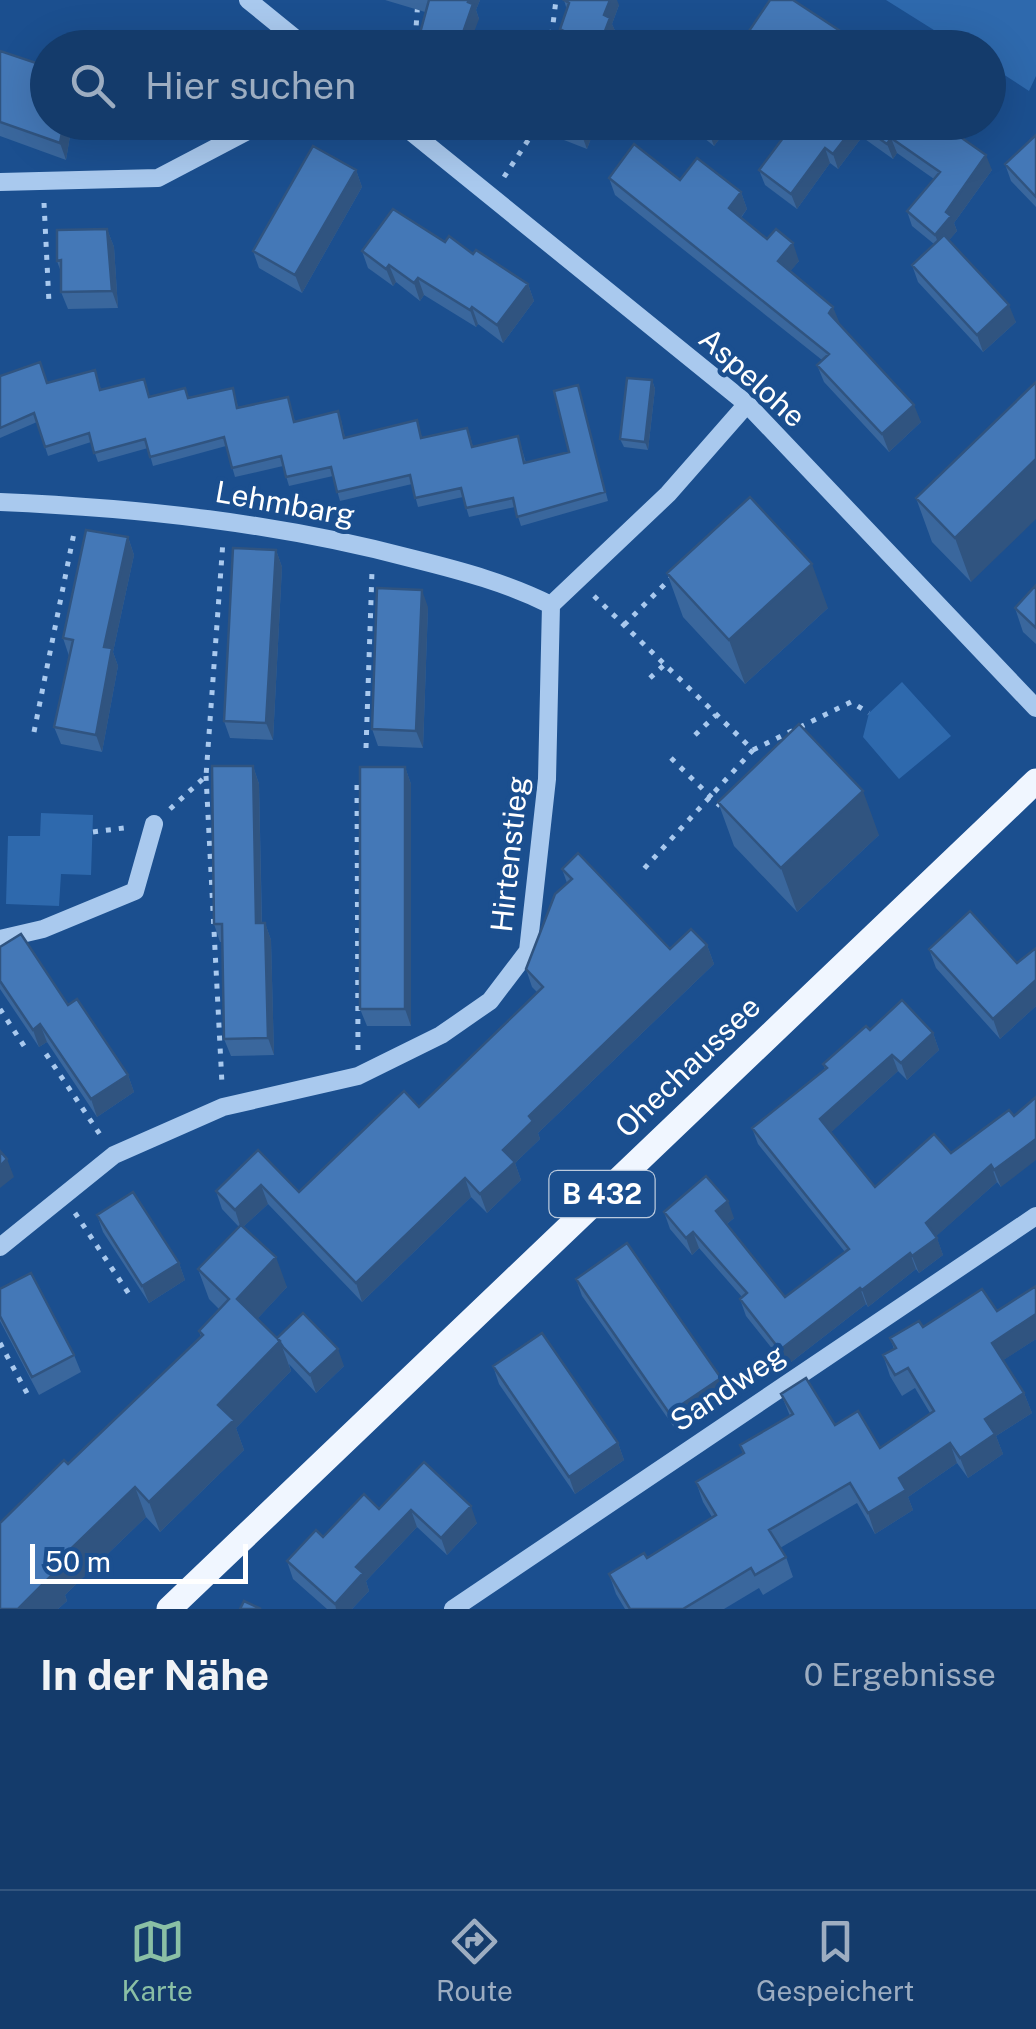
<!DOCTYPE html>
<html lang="de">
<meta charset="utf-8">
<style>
:root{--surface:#143b6b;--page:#214673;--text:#f1f3f6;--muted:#9dadc1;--line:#33557e;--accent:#8abfa5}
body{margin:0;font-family:"Public Sans",sans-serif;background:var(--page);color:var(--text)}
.scale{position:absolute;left:30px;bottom:25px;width:218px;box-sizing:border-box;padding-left:10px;border:5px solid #fff;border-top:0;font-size:28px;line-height:35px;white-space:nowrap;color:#fff;-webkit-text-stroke:8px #1b4f8f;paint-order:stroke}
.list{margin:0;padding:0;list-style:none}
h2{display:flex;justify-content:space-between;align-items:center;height:130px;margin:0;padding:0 40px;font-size:42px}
h2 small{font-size:32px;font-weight:400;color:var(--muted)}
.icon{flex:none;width:55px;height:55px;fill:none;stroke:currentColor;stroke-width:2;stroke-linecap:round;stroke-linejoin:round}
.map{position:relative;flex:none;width:1036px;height:1609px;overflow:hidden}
.search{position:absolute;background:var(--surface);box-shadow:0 10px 40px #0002;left:30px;right:30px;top:30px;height:110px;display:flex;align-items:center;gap:25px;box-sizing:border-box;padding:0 35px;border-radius:55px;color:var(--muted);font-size:38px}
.sheet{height:280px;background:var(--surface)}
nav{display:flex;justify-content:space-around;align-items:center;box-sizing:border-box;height:140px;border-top:2px solid var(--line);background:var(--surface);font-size:28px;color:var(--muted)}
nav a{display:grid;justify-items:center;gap:5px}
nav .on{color:var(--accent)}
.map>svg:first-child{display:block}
.green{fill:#2e69ad}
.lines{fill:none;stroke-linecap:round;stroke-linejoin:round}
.path{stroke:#a9c9ee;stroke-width:5;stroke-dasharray:5 8;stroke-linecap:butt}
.minor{stroke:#a9c9ee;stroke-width:18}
.major{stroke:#f0f6ff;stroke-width:25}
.wall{fill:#3a679d}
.shaded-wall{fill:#305480}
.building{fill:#4478b7;stroke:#305480;stroke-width:2.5}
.labels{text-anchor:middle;stroke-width:9;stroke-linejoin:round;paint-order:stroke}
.shield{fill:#1b4f8f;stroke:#bbcadd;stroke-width:2.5}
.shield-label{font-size:28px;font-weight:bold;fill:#fff}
.street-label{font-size:30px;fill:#fff;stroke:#1b4f8f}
</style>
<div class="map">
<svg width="1036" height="1609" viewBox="0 0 1036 1609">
<rect width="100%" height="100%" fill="#1b4f8f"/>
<path class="green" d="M 886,0 L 1036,0 L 1036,76 L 1029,91 L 989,65 L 988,48 L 961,47 Z
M 902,682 L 951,736 L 899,779 L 863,737 L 869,713 Z
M 41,813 L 93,815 L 91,875 L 61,874 L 59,906 L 6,904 L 8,836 L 40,836 Z"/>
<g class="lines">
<path class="path" d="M 404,48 L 416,28 L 418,0
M 550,48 L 556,0
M 504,177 L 540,122
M 44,203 L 49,303
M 594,596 L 753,750 L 641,872
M 624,625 L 671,578
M 650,678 L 664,665
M 34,732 L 75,528
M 695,735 L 716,715
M 366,748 L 372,571
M 753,750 L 851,702 L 869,713
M 671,758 L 720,806
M 206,776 L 222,1084
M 357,785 L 358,1053
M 170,809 L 206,776 L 223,541
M 93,832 L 131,827
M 0,1009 L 26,1049
M 46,1054 L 101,1136
M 75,1213 L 129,1294
M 0,1343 L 28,1395"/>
<path class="minor" d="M 248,0 L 307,48
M 399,122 L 747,404 L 1036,708
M 0,182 L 158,178 L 265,122
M 0,502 C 141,508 278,523 414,559 C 462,571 507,583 551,605
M 0,939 L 43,929 L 135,891 L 154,824
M 0,1247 L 114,1155 L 223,1107 L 358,1076 L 441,1035 L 490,1001 L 528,951 L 547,779 L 551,605 L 668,494 L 747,404
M 453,1609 L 1036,1216"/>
<path class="major" d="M 169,1609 L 1036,781"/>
</g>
<path class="wall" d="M 385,0 L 480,0 L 476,10 L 479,19 L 425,12 Z
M 564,0 L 619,5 L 612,24 L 616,33 L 610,48 L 560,48 L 563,39 L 560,29 L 567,10 Z
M 747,34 L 860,44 L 861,48 L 752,48 Z
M 0,51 L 48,122 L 130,122 L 128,133 L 72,124 L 66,160 L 0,136 Z
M 542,122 L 597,122 L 587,149 L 546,133 Z
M 684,122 L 732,122 L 714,146 Z
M 795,122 L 927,122 L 992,170 L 954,223 L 957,231 L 949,240 L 1016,322 L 983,352 L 918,282 L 912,265 L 934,244 L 912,226 L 907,211 L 934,179 L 897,153 L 893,159 L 862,137 L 838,169 L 830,163 L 797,209 L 765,185 L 759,170 Z
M 1036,135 L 1036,207 L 1011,181 L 1005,164 Z
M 356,170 L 362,187 L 302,293 L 259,268 L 253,251 Z
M 609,178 L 680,180 L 741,192 L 747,209 L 741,218 L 767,239 L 799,261 L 790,271 L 839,325 L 921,422 L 889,452 L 824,382 L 817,365 L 822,360 L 615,195 Z
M 107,229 L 114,247 L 118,308 L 68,309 L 61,292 L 61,272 L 57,261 Z
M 445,242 L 473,254 L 528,284 L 534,301 L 503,343 L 478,324 L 476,327 L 424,295 L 420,301 L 396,282 L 393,286 L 368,268 L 362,251 Z
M 0,376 L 47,383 L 98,379 L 101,390 L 150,397 L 188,398 L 233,388 L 238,407 L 288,397 L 295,422 L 341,420 L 345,438 L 417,420 L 422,438 L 470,436 L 473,447 L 518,436 L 526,463 L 569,452 L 578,385 L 608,501 L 521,526 L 515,507 L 469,517 L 463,497 L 418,507 L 412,484 L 340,501 L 333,476 L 289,486 L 283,466 L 235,477 L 226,446 L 153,466 L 148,448 L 98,462 L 91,442 L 48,456 L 37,422 L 0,438 Z
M 652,380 L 655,389 L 648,450 L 624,447 L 620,439 Z
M 1036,382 L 971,582 L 932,542 L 916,498 Z
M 128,537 L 134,555 L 113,652 L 118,666 L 102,752 L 61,744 L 54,727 L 69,656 L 63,638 Z
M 276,550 L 282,567 L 273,740 L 230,738 L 224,721 Z
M 667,573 L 828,608 L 745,684 L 683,617 Z
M 1036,585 L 1036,644 L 1023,632 L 1015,608 Z
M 428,607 L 423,748 L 378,746 L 372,729 Z
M 253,766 L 259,784 L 262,923 L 265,923 L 271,940 L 274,1055 L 231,1056 L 224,1039 L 223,942 L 220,942 L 214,924 Z
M 405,767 L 411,784 L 411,1026 L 367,1026 L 360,1009 Z
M 718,802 L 879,835 L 797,912 L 734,846 Z
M 562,869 L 670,949 L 707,945 L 714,964 L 538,1133 L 540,1139 L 515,1163 L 521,1180 L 487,1213 L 471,1197 L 362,1302 L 268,1204 L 243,1227 L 287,1287 L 257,1319 L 277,1338 L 344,1366 L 316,1393 L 289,1364 L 291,1371 L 236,1428 L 244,1450 L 160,1532 L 146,1517 L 65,1595 L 67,1601 L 58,1609 L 68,1464 L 201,1337 L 199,1331 L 219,1309 L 209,1299 L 198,1269 L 239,1227 L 222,1209 L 216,1191 L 258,1150 L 299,1192 L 419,1107 L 538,993 L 532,987 L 526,969 L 567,883 Z
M 0,947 L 68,1005 L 128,1075 L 134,1092 L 97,1117 L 47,1042 L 39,1047 L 0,989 Z
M 1036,948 L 1036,1006 L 1000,1039 L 936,968 L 929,949 L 1017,963 Z
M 870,1030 L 933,1033 L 939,1050 L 907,1080 L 898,1071 L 831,1132 L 875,1187 L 951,1153 L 1009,1110 L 1001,1187 L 997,1182 L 936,1236 L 943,1255 L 919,1273 L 916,1269 L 868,1307 L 866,1304 L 786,1366 L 746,1316 L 740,1299 L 742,1297 L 699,1248 L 692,1255 L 670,1229 L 664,1212 L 734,1218 L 727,1224 L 785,1297 L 845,1252 L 758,1144 L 752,1128 L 825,1069 L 823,1064 Z
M 97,1215 L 179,1263 L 185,1280 L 149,1303 L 103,1232 Z
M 576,1279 L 721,1378 L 727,1395 L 676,1430 L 582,1296 Z
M 1036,1286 L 1036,1339 L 1003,1360 L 1024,1393 L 1032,1413 L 996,1436 L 1003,1454 L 968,1478 L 957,1463 L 908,1497 L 913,1510 L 875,1534 L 857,1503 L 780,1548 L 786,1557 L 793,1577 L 763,1595 L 759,1588 L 724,1609 L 625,1609 L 616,1594 L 609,1574 L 647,1558 L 712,1517 L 703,1502 L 696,1482 L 743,1454 L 740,1445 L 790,1416 L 781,1394 L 835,1425 L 880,1448 L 930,1413 L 915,1388 L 902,1396 L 890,1376 L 883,1355 L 894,1349 L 890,1338 L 923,1327 L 997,1311 Z
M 0,1289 L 74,1355 L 81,1372 L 39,1395 L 0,1321 Z
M 493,1366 L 618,1443 L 624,1460 L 575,1494 L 499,1384 Z
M 424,1462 L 477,1523 L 447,1555 L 417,1527 L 366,1581 L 369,1591 L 352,1609 L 327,1609 L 293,1579 L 287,1561 L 323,1537 L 379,1509 Z"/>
<path class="shaded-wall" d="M 469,0 L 480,0 L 476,10 L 479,19 L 468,48 L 459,44 Z
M 610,0 L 617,0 L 619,5 L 612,24 L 616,33 L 610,48 L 601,48 L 600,44 L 604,15 Z
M 64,122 L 72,122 L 72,124 L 66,160 L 60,143 Z
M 585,122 L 597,122 L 587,149 L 581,133 Z
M 712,122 L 732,122 L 714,146 L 707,128 Z
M 857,123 L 862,137 L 838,169 L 833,154 Z
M 891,138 L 897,153 L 893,159 L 887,144 Z
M 825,148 L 830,163 L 797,209 L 791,194 Z
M 986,155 L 992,170 L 954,223 L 957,231 L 941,250 L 935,235 L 946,212 Z
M 356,170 L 362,187 L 302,293 L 295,275 Z
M 741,192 L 747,209 L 735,225 L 729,208 Z
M 107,229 L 114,247 L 118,308 L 112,291 Z
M 793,243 L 799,261 L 784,279 L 778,261 Z
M 389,265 L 396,282 L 393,286 L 386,269 Z
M 418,278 L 424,295 L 420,301 L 414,283 Z
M 528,284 L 534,301 L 503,343 L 497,325 Z
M 1009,305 L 1016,322 L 983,352 L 977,335 Z
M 472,307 L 478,324 L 476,327 L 470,310 Z
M 833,307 L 840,324 L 829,313 Z
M 652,380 L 655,389 L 648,450 L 645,442 Z
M 914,405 L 921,422 L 889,452 L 882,434 Z
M 1036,459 L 1036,519 L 971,582 L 955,538 Z
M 128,537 L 134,555 L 113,652 L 118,666 L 102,752 L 96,735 L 104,647 Z
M 276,550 L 282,567 L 273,740 L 266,723 Z
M 812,564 L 828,608 L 745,684 L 729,640 Z
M 422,590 L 428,607 L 423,748 L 416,731 Z
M 253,766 L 259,784 L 262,940 L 256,923 Z
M 405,767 L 411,784 L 411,1026 L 405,1009 Z
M 863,791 L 879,835 L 797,912 L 781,868 Z
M 265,923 L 271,940 L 274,1055 L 268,1038 Z
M 707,945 L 714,964 L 538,1133 L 540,1139 L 515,1163 L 521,1180 L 487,1213 L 480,1194 L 503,1150 L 529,1116 Z
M 1036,980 L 1036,1006 L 1000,1039 L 993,1019 Z
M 40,1024 L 47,1042 L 39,1047 L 33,1030 Z
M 933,1033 L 939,1050 L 907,1080 L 901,1063 Z
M 892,1055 L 898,1071 L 827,1136 L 820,1119 Z
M 128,1075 L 134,1092 L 97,1117 L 91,1099 Z
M 1036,1139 L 1036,1160 L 1001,1187 L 994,1170 Z
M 7,1159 L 14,1177 L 0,1188 L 0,1166 Z
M 991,1165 L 997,1182 L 932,1240 L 926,1223 Z
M 465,1178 L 471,1197 L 362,1302 L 356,1283 Z
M 261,1185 L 268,1204 L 241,1229 L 235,1210 Z
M 728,1201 L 734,1218 L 722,1228 L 716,1211 Z
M 693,1232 L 699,1248 L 692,1255 L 686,1238 Z
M 937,1238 L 943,1255 L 919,1273 L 912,1256 Z
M 910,1253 L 916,1269 L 868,1307 L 862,1290 Z
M 276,1257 L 287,1287 L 248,1329 L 237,1299 Z
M 179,1263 L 185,1280 L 149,1303 L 142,1286 Z
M 860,1288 L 866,1304 L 786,1366 L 780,1350 Z
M 1036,1314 L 1036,1339 L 999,1363 L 992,1343 Z
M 280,1341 L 291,1371 L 236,1428 L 244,1450 L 160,1532 L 149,1502 L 218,1405 Z
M 338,1349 L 344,1366 L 316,1393 L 310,1375 Z
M 721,1378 L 727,1395 L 676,1430 L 669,1413 Z
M 1024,1393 L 1032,1413 L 996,1436 L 1003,1454 L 968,1478 L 960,1458 L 985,1419 Z
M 618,1443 L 624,1460 L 575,1494 L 569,1477 Z
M 950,1443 L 957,1463 L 908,1497 L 913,1510 L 875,1534 L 868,1513 L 899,1478 Z
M 135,1487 L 146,1517 L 65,1595 L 67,1601 L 58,1609 L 18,1609 L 52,1567 Z
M 471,1506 L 477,1523 L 447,1555 L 441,1538 Z
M 411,1510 L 417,1527 L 366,1581 L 369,1591 L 352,1609 L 336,1609 L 335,1604 L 356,1567 Z"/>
<path class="building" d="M 429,0 L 469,0 L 468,2 L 473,4 L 459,44 L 470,48 L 416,48 Z
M 564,0 L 610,0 L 604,15 L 610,18 L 600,44 L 607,48 L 560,48 L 566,32 L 560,29 L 569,3 Z
M 770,0 L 793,0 L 860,44 L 858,48 L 767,48 L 747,34 Z
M 142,40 L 191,48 L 141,48 Z
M 0,51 L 48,67 L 48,122 L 64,122 L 60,143 L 0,122 Z
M 552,122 L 585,122 L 581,133 Z
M 700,122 L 712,122 L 707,128 Z
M 795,122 L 927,122 L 938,130 L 942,124 L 986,155 L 946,212 L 951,216 L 935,235 L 907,211 L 940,172 L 891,138 L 887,144 L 857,123 L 833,154 L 825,148 L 791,194 L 759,170 Z
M 1036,135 L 1036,197 L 1005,164 Z
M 634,144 L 680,180 L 697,158 L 741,192 L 729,208 L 767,239 L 776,229 L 793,243 L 778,261 L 833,307 L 829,313 L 914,405 L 882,434 L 817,365 L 829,354 L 609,178 Z
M 313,146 L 356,170 L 295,275 L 253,251 Z
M 393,209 L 445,242 L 449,236 L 473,254 L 476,250 L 528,284 L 497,325 L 472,307 L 470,310 L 418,278 L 414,283 L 389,265 L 386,269 L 362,251 Z
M 107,229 L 112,291 L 61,292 L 61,260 L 57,261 L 57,230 Z
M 944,235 L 1009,305 L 977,335 L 912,265 Z
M 40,362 L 47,383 L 95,370 L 100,390 L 144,379 L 149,397 L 185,388 L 188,398 L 233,388 L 237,408 L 288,397 L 294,422 L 338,411 L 344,438 L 417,420 L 421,438 L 467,428 L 472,447 L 518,436 L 524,463 L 569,452 L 554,391 L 578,385 L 605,492 L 517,517 L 513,498 L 466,508 L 461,488 L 415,498 L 410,475 L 337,492 L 331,467 L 286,477 L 281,456 L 232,468 L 224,437 L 150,457 L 145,439 L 94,453 L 89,433 L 45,447 L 34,413 L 0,428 L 0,376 Z
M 627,378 L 652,380 L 645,442 L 620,439 Z
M 1036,382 L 1036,459 L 955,538 L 916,498 Z
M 750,497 L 812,564 L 729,640 L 667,573 Z
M 86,530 L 128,537 L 104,647 L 112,648 L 96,735 L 54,727 L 73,640 L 63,638 Z
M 233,548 L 276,550 L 266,723 L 224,721 Z
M 1036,585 L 1036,628 L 1015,608 Z
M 377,588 L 422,590 L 416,731 L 372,729 Z
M 799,724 L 863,791 L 781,868 L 718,802 Z
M 212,766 L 253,766 L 256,923 L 265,923 L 268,1038 L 224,1039 L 222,924 L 214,924 Z
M 360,767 L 405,767 L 405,1009 L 360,1009 Z
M 578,853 L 670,949 L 691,929 L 707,945 L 529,1116 L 533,1121 L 503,1150 L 515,1162 L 480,1194 L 465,1178 L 356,1283 L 261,1185 L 235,1210 L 216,1191 L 258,1150 L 299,1192 L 404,1091 L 419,1107 L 543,987 L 526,969 L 555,894 L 572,879 L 562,869 Z
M 970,911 L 1017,963 L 1036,948 L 1036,980 L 993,1019 L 929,949 Z
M 21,934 L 68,1005 L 77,999 L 128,1075 L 91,1099 L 40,1024 L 33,1030 L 0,981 L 0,947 Z
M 902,1000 L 933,1033 L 901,1063 L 892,1055 L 820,1119 L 875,1187 L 934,1134 L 951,1153 L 1009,1110 L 1014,1116 L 1036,1097 L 1036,1139 L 994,1170 L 991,1165 L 926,1223 L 937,1238 L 912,1256 L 910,1253 L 862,1290 L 860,1288 L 780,1350 L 740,1299 L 747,1293 L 693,1232 L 686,1238 L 664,1212 L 706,1176 L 728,1201 L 716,1211 L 785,1297 L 849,1249 L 752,1128 L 827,1068 L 823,1064 L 866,1026 L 870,1030 Z
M 0,1151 L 7,1159 L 0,1166 Z
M 133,1192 L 179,1263 L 142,1286 L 97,1215 Z
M 241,1225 L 276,1257 L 237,1299 L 280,1341 L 218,1405 L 234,1420 L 149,1502 L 135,1487 L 52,1567 L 56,1571 L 18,1609 L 0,1609 L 0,1523 L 64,1460 L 68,1464 L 203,1335 L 199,1331 L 229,1299 L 198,1269 Z
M 627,1243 L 721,1378 L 669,1413 L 576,1279 Z
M 31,1273 L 74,1355 L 32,1377 L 0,1316 L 0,1289 Z
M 1036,1286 L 1036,1314 L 992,1343 L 1024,1393 L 985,1419 L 995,1434 L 960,1458 L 950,1443 L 899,1478 L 906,1490 L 868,1513 L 850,1483 L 769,1530 L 786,1557 L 755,1575 L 751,1568 L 683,1609 L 630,1609 L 609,1574 L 644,1553 L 647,1558 L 716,1515 L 696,1482 L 744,1453 L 740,1445 L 793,1414 L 781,1394 L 806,1378 L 835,1425 L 858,1411 L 880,1448 L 934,1411 L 908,1368 L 895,1375 L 883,1355 L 896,1348 L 890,1338 L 919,1321 L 923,1327 L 982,1289 L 997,1311 Z
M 303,1313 L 338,1349 L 310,1375 L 283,1347 L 277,1338 Z
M 542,1333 L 618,1443 L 569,1477 L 493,1366 Z
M 424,1462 L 471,1506 L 441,1538 L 411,1510 L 356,1567 L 363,1573 L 335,1604 L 287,1561 L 316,1530 L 323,1537 L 364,1494 L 379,1509 Z
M 244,1601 L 261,1609 L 240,1609 Z"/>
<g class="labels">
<rect class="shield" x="549.5" y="1171" width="105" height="46" rx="8"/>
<g class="shield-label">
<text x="602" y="1204">B 432</text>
</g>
<g class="street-label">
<text transform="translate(752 378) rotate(42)" y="10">Aspelohe</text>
<text transform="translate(285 504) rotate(10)" y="10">Lehmbarg</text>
<text transform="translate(510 854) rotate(-84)" y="10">Hirtenstieg</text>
<text transform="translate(688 1067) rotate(-44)" y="10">Ohechaussee</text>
<text transform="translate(728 1388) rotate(-34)" y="10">Sandweg</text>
</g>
</g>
</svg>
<div class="scale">50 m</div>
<div class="search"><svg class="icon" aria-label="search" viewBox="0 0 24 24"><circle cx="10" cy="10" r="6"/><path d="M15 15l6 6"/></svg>Hier suchen</div>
</div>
<section class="sheet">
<h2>In der Nähe<small>0 Ergebnisse</small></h2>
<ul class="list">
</ul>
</section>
<nav>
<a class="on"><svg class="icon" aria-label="map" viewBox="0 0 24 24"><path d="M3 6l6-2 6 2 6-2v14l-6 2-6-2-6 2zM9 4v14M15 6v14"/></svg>Karte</a>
<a><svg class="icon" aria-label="directions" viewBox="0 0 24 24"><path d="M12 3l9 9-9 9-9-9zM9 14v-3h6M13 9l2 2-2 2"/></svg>Route</a>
<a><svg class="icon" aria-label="saved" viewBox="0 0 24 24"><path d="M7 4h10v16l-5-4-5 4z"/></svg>Gespeichert</a>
</nav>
